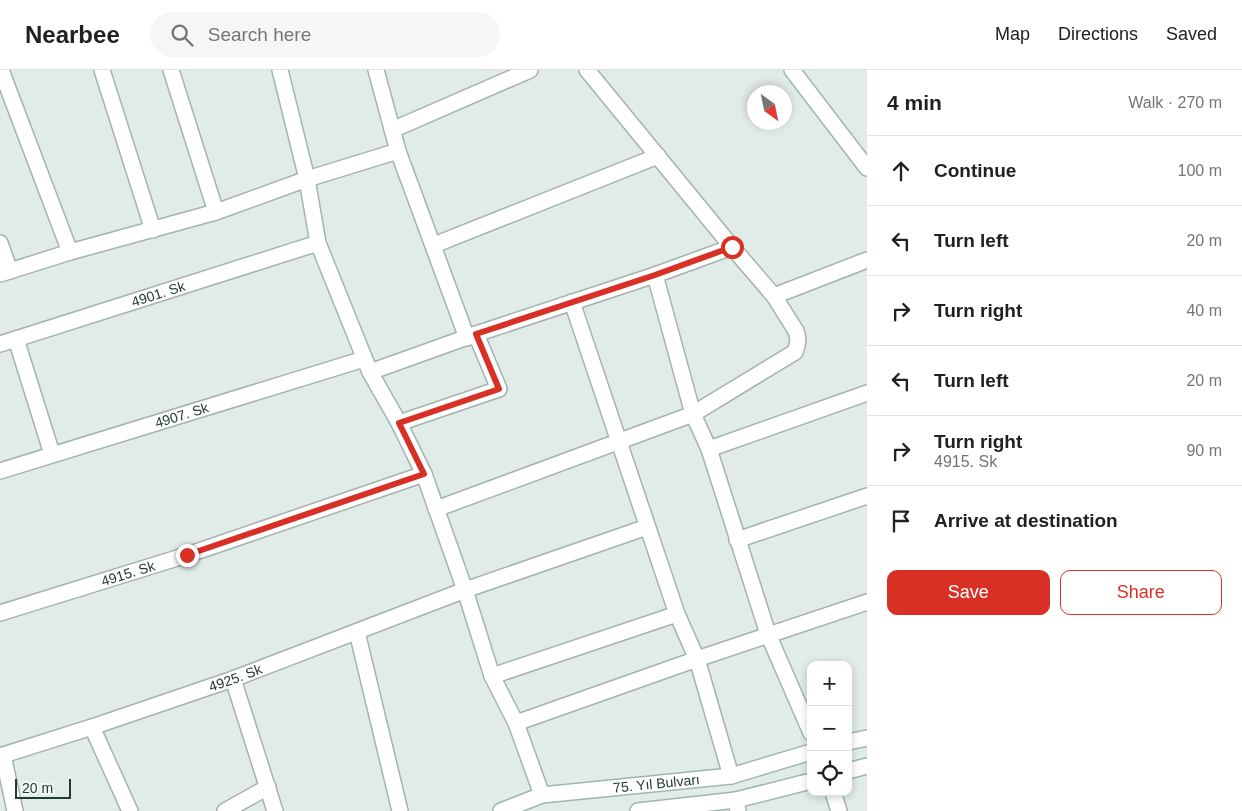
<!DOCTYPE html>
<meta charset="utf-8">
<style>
:root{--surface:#fff;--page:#f6f6f6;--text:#202124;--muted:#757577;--line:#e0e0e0;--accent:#d93025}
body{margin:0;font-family:Arial,sans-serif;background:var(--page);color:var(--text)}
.controls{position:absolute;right:15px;bottom:15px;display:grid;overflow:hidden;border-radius:10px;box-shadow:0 2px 8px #0003}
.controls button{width:45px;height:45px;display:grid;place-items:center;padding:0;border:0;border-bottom:1px solid var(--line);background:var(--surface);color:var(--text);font:25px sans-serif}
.compass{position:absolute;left:747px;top:15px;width:45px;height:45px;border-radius:50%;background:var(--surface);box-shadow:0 2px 8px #0003;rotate:147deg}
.scale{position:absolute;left:15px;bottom:12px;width:56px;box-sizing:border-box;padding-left:5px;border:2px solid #223b36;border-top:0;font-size:14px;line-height:18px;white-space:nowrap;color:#223b36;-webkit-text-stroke:4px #f1f7f5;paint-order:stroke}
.stop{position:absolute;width:15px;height:15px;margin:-11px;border:4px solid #d93025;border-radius:50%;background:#fff}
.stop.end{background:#d93025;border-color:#fff;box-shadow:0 1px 5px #0008}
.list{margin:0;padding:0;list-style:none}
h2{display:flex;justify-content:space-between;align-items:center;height:65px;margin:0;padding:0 20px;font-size:21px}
h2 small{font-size:16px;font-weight:400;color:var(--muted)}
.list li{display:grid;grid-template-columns:32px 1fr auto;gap:15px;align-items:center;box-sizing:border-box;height:70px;padding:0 20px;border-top:1px solid var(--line)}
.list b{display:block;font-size:19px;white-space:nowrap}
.list p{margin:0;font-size:16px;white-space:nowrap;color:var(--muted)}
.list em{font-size:16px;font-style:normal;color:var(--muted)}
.actions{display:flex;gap:10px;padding:15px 20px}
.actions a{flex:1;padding:11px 0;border:1px solid var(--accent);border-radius:10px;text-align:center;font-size:18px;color:var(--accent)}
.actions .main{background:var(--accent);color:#fff}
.icon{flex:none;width:28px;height:28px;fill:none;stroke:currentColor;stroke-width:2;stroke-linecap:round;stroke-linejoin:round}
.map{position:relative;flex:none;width:867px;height:741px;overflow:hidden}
header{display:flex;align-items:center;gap:30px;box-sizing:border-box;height:70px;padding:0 25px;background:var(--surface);border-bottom:1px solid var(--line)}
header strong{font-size:24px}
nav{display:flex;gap:28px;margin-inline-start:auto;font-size:18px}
.search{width:350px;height:45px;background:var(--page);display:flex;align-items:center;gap:12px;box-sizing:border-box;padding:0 18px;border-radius:28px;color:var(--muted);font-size:19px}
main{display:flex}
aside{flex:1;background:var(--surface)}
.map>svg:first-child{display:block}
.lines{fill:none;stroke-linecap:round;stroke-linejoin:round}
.street-casing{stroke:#a4b3ae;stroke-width:18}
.secondary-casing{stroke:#a0b6b0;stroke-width:18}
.street{stroke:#fff;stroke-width:15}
.secondary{stroke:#fff;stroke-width:15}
.route{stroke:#d93025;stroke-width:6}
.labels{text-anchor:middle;stroke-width:4;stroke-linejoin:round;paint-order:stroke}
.street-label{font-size:14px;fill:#223b36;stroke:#f1f7f5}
</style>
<header>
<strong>Nearbee</strong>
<div class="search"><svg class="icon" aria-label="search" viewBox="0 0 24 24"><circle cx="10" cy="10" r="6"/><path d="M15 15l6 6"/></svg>Search here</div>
<nav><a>Map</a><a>Directions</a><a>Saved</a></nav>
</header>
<main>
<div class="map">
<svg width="867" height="741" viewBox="0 0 867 741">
<rect width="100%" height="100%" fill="#e1ebe7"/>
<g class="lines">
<g class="street-casing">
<g id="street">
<path d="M 1,0 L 70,182"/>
<path d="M 102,0 L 153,160"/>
<path d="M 171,0 L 216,142"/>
<path d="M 376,0 L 398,81 L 467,268"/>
<path d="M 392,60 L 530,0"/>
<path d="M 0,173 L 10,201"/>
<path d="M 434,175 L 658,86"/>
<path d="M 0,204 L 70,182 L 216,142 L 307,109 L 398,81"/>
<path d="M 655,205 L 693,344 L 709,379 L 768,564 L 811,663"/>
<path d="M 774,226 L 867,190"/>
<path d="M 572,232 L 677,544 L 697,589 L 731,706"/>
<path d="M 16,269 L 52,384"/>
<path id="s1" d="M 0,274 L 318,173"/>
<path d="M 370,302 L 476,264 L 655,205 L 732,177"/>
<path d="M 399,353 L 499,319 L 476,264"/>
<path d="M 709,379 L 867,323"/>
<path id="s2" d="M 0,401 L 364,289"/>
<path d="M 436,439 L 693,344 L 795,282 C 798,274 799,269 796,261 L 774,226 L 732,177 L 587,0"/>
<path d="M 737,470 L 867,426"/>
<path id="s3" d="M 0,543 L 187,485 L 424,404"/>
<path d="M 357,562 L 400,741"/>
<path d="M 492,606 L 677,544"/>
<path d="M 233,609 L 275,741"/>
<path d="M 516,653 L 697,589 L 867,532"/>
<path d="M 92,657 L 130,741"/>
<path d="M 3,685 L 15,741"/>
<path id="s4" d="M 0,686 L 92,657 L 233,609 L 465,520 L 647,457"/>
<path d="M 833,722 L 839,741"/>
<path d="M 736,730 L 738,741"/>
<path d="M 225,741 L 268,717"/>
</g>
</g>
<g class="secondary-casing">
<g id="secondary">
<path d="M 280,0 L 307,109 L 318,173 L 370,302 L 399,353 L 424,404 L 465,520 L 492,606 L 516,653 L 542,725"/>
<path d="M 792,0 L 867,98"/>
<path d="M 848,672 L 867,668"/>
<path d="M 848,701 L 867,696"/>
<path id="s5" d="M 501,741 L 542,725 L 731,706 L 811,682"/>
<path d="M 638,741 L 736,730 L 811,711"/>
</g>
</g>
<use href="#street" class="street"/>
<use href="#secondary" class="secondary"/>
</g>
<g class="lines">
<path class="route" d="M 187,485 L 424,404 L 399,353 L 499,319 L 476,264 L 655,205 L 732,177"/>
</g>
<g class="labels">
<g class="street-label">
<text dy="5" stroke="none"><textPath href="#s1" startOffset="166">4901. Sk</textPath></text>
<text dy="5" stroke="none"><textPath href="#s2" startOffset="190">4907. Sk</textPath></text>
<text dy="5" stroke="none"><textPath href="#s3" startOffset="134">4915. Sk</textPath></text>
<text dy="5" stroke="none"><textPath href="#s4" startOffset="248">4925. Sk</textPath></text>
<text dy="5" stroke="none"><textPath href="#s5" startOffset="159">75. Yıl Bulvarı</textPath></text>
</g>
</g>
</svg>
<div class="controls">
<button>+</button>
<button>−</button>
<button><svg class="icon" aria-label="locate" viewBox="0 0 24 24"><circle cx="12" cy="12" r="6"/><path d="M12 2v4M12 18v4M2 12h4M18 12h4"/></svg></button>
</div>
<svg class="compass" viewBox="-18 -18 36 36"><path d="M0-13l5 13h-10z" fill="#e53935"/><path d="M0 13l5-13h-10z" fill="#757577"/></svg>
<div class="scale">20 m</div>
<div class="stop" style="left:732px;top:177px"></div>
<div class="stop end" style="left:187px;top:485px"></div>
</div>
<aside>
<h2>4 min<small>Walk · 270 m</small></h2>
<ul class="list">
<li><svg class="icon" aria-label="ahead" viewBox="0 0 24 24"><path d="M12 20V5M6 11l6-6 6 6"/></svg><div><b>Continue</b></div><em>100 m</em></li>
<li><svg class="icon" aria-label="left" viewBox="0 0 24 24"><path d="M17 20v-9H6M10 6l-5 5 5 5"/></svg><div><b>Turn left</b></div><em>20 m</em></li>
<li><svg class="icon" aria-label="right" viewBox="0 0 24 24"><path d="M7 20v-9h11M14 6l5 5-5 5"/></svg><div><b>Turn right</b></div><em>40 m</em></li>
<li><svg class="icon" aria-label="left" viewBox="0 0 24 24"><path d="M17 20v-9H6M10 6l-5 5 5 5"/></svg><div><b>Turn left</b></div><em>20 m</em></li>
<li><svg class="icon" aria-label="right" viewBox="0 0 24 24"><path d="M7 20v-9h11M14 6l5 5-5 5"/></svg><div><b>Turn right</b><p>4915. Sk</p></div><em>90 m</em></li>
<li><svg class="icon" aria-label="arrive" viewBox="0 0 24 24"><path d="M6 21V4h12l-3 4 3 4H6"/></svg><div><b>Arrive at destination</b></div></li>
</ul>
<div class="actions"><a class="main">Save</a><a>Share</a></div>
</aside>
</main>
